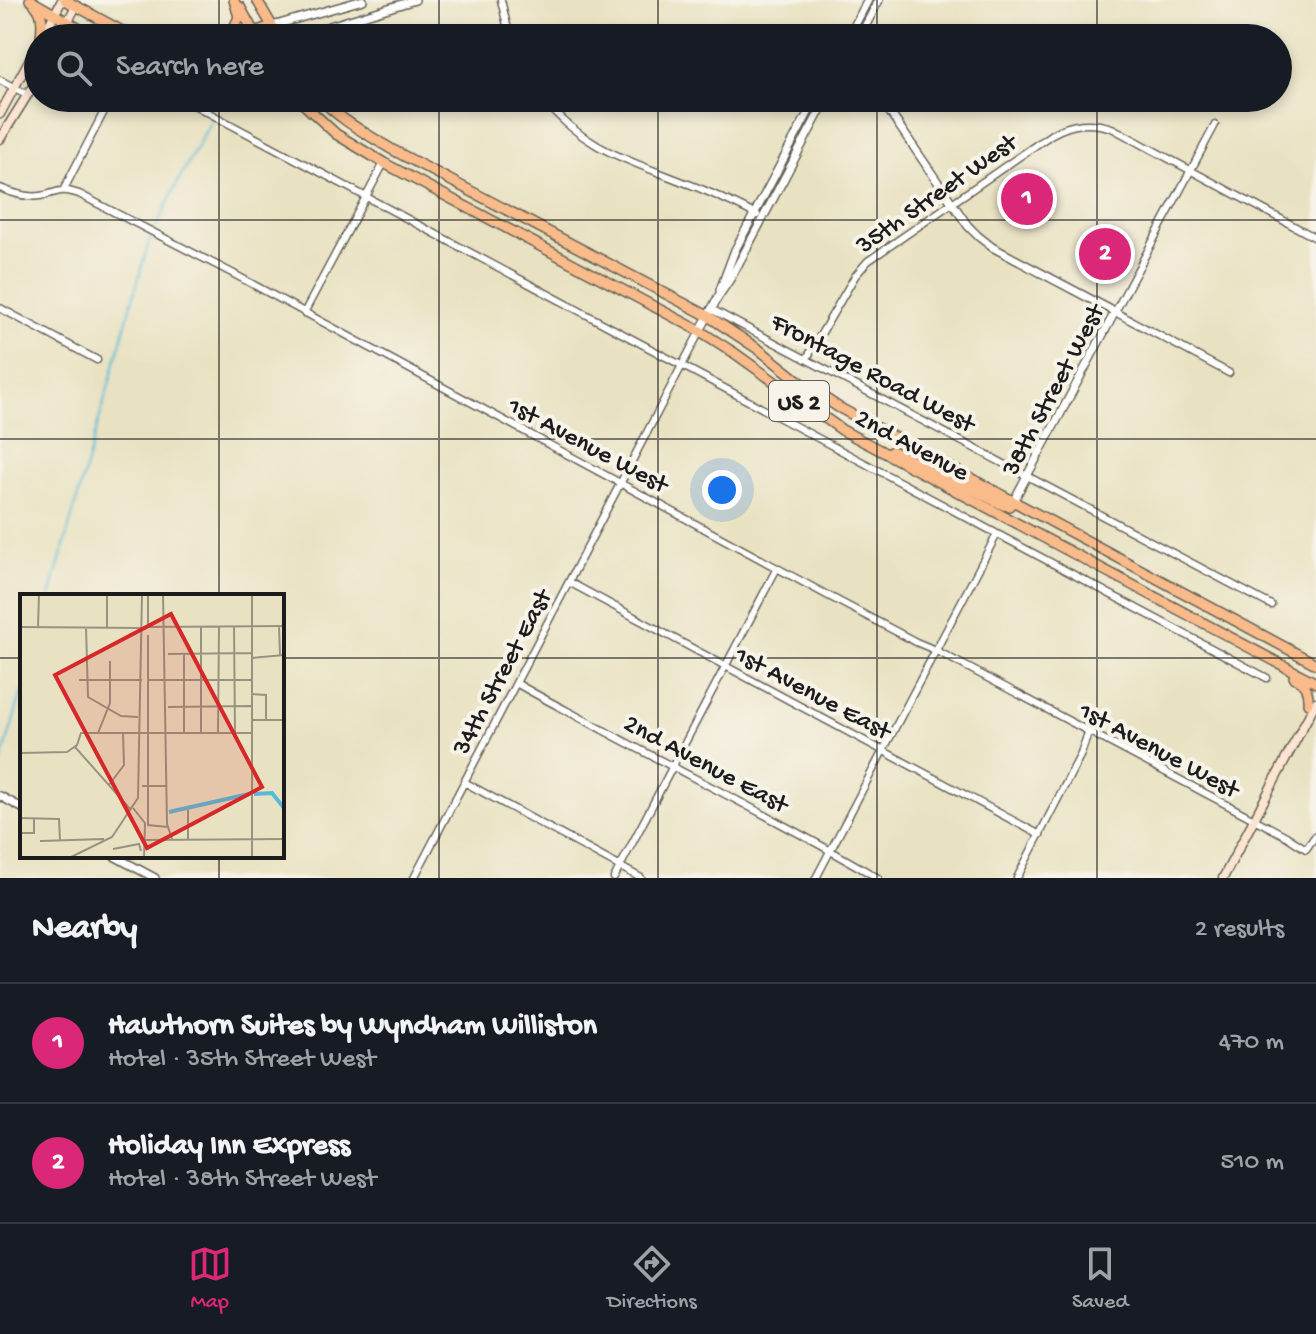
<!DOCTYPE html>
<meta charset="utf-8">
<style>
:root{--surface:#171b24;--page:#20242c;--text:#f1f3f6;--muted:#9ea1a6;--line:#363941;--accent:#db2777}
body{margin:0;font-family:"Gochi Hand",sans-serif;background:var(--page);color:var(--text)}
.you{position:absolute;left:722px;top:490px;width:28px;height:28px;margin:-20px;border:6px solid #fff;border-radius:50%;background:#1a73e8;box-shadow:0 0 0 12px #1a73e833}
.badge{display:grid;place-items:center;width:52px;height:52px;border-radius:50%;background:var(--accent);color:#fff;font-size:26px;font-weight:700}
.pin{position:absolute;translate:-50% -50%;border:4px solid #fff;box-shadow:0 2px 8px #0006}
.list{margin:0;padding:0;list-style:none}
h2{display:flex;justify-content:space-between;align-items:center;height:104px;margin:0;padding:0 32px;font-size:34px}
h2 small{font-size:26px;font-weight:400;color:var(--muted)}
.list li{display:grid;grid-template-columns:52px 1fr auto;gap:24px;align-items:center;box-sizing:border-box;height:120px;padding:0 32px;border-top:2px solid var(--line)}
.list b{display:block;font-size:30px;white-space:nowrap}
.list p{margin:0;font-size:26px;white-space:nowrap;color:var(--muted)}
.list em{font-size:26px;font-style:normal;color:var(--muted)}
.icon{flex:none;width:44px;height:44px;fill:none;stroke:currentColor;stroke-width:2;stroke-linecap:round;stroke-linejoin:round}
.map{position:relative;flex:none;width:1316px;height:878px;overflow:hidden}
.search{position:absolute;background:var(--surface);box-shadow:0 4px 12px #0003;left:24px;right:24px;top:24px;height:88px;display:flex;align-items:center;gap:20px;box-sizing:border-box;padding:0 28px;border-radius:44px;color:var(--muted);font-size:30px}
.sheet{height:344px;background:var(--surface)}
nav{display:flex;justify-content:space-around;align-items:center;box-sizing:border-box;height:112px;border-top:2px solid var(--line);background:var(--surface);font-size:22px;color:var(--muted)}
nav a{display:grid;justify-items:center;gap:4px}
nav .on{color:var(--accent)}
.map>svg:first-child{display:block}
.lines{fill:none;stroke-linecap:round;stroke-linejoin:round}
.stream{stroke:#59bad7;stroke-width:2}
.minor-casing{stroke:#646156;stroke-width:9}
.tertiary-casing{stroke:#646156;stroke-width:10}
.secondary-casing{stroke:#646156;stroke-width:11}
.primary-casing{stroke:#646156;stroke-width:12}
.trunk-casing{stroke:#646156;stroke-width:12}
.minor{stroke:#fff;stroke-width:6}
.tertiary{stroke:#fff;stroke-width:7}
.secondary{stroke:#fde4d1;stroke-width:8}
.primary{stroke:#fabb8b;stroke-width:9}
.trunk{stroke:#fabb8b;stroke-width:9}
.grid{fill:none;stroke:#1c1c1c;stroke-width:2;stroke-opacity:0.55}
.labels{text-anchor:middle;stroke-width:8;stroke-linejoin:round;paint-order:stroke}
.shield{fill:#f7f3e8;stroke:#5e5c59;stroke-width:2}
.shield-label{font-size:24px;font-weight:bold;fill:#1c1c1c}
.street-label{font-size:26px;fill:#1c1c1c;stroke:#f7f3e8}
.inset-river{fill:none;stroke:#59bad7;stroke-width:4}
.inset-road{fill:none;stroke:#979380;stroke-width:2}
.view{fill:#d62828;fill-opacity:0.15;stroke:#d62828;stroke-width:4}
.inset-edge{fill:none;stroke:#1c1c1c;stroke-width:4}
</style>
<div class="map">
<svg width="1316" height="878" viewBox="0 0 1316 878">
<rect width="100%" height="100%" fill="#f7f3e8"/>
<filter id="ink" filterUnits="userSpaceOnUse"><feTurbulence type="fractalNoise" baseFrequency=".0125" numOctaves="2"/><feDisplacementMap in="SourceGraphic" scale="16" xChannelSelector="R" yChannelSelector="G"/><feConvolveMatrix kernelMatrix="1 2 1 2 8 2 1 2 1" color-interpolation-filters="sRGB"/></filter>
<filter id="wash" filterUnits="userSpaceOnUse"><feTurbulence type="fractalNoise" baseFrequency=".006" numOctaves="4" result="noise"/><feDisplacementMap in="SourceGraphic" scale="32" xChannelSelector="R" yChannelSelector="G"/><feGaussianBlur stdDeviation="1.8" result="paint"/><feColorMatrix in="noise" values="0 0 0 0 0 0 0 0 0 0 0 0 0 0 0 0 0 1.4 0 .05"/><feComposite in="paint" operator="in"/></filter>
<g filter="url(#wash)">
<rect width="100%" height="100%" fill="#e9e2c2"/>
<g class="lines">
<path class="stream" d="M 155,230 L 176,185 L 211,121
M 50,596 L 147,248 L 152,236
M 0,767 L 22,691"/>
</g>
</g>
<g filter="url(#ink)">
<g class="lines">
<g class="minor-casing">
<path id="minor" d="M 501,0 L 510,38
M 0,80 L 28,95
M 181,98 L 1267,678
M 542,98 C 584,149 625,159 683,182 C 709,191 733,203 757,215
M 1215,125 L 1115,312 L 1229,373
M 0,188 C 12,193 26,198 40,196 C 59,193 58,187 79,194 L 232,273 L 825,594 L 916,642 L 935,650 L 1286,836 L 1306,849 L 1316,835
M 64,189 L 111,98
M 0,308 L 97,360
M 711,309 L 1271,605
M 304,313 L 384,163
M 807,358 L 855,276 L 868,261 L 1052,134 C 1072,123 1090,121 1112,128 L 1316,238
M 569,582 L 1040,835
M 516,683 C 545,700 574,714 603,730 C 694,779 789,825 878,878
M 464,782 L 641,878
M 414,878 L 700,331
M 614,878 L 777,568
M 816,878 L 997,534
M 1017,878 L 1081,754 L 1088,733"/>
</g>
<g class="tertiary-casing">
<path id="tertiary" d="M 272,26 L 363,0
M 290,38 L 415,0
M 848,38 L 868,0
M 859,38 L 879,0
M 880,98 L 968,226 L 978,236 L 992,247 L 1115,312 L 1013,502
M 720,290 L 735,250 L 816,98
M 700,331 L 718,297 L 732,276 L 827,98
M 0,796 L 22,808
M 114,856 L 155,878"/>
</g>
<g class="secondary-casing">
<path id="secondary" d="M 42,38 L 62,0
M 59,38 L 76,6
M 0,114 L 38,44
M 0,139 L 38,78
M 1223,878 L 1316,702"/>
</g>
<g class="primary-casing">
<path id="primary" d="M 30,0 L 95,38
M 65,0 L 135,38
M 35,5 C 44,14 42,27 41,38
M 236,38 L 272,26"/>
</g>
<g class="trunk-casing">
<path id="trunk" d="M 257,0 L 279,38
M 240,7 L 257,38
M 224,38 L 233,30 L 239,17 L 234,0
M 297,98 L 336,134 L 384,163 L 700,331 L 733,352 L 842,430 L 1316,683
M 320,98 C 340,120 367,134 391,149 L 708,316 L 761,351 L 799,381 L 838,407 L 1316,664
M 892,451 L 952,479 L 1003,505 L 1009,506 L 1013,502
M 1294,677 C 1305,683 1309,691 1308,703"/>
</g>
<use href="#minor" class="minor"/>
<use href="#tertiary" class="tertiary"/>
<use href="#secondary" class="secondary"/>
<use href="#primary" class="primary"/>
<use href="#trunk" class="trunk"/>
</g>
</g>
<path class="grid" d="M 219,0 L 219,38M 439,0 L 439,38M 658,0 L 658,38M 877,0 L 877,38M 1097,0 L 1097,38M 219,98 L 219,596M 439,98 L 439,878M 658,98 L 658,878M 877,98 L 877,878M 1097,98 L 1097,878M 0,220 L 1316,220M 0,439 L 1316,439M 0,658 L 22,658M 282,658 L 1316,658M 219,856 L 219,878"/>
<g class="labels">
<rect class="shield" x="769" y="381" width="60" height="40" rx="6"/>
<g class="shield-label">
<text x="799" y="409">US 2</text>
</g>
<g class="street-label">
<text transform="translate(935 192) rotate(-35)" y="9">35th Street West</text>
<text transform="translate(874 371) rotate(28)" y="9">Frontage Road West</text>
<text transform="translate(1051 389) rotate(-62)" y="9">38th Street West</text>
<text transform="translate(589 443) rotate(28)" y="9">1st Avenue West</text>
<text transform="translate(913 443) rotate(28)" y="9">2nd Avenue</text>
<text transform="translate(500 671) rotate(-62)" y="9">34th Street East</text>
<text transform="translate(814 691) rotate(28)" y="9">1st Avenue East</text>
<text transform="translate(1160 748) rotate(28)" y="9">1st Avenue West</text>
<text transform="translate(707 762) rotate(28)" y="9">2nd Avenue East</text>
</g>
</g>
<g transform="translate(20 594)">
<rect width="264" height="264" fill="#e9e2c2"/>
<path class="inset-river" d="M 234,200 L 252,199 L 264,214M 149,218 L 229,200"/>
<path class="inset-road" d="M 87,0 L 87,33M 128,0 L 128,33M 143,0 L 147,230 L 152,245M 232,0 L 232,264M 214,32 L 215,139M 259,32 L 260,61M 0,33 L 123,34M 18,33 L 19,0M 66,33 L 68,103 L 101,122 L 118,123M 123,33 L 264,32M 128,41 L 128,231 L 148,233M 148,60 L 232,59M 232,64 L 264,61M 59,86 L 122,86M 128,86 L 231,86M 231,100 L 246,101 L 246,126M 148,113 L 231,112M 231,126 L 264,126M 78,139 L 90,109 L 90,67M 164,139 L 164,60M 181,139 L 181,32M 198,139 L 199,32M 55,153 L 111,216M 0,159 L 47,158 L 57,151 L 61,139 L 231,139M 89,191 L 104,171 L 103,139M 122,192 L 147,192M 113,214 L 125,229 L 124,264M 0,224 L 39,225 L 40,246M 0,239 L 14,239 L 14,224M 168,245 L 168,216M 123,246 L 264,245M 20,247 L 84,245M 93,255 L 119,250 L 121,257M 49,264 L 92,243 L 118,204 L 122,0"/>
<path class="view" d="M 151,20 L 242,193 L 127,254 L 35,81 Z"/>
<rect width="264" height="264" class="inset-edge"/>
</g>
</svg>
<div class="you"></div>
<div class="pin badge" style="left:1027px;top:199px">1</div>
<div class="pin badge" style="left:1105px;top:254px">2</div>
<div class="search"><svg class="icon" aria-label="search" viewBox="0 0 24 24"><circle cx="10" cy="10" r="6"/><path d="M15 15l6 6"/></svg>Search here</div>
</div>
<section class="sheet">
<h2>Nearby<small>2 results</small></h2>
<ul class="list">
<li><span class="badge">1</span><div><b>Hawthorn Suites by Wyndham Williston</b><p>Hotel · 35th Street West</p></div><em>470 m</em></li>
<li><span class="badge">2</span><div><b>Holiday Inn Express</b><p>Hotel · 38th Street West</p></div><em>510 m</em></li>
</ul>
</section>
<nav>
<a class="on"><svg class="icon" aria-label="map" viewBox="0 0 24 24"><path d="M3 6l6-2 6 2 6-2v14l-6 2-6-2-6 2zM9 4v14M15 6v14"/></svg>Map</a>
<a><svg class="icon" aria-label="directions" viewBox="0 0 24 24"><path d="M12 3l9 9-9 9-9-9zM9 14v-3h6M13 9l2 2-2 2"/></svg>Directions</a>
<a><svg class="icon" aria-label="saved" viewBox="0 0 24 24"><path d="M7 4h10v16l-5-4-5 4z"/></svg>Saved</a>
</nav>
